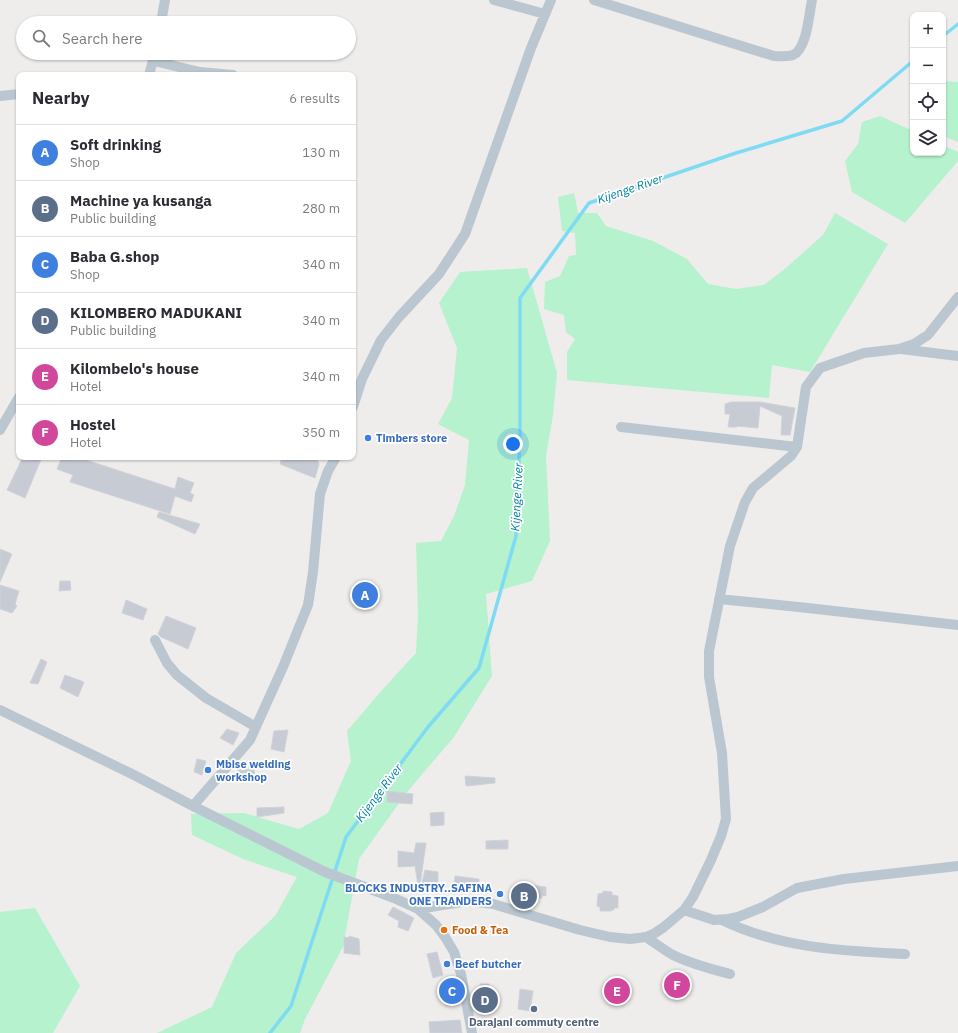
<!DOCTYPE html>
<meta charset="utf-8">
<style>
:root{--surface:#fff;--page:#f2f2f3;--text:#2b2b33;--muted:#7c7c81;--line:#e1e1e2;--accent:#db2777}
body{margin:0;font-family:"IBM Plex Sans",sans-serif;background:var(--page);color:var(--text)}
.controls{position:absolute;right:12px;top:12px;display:grid;overflow:hidden;border-radius:8px;box-shadow:0 1px 3px #0004}
.controls button{width:36px;height:36px;display:grid;place-items:center;padding:0;border:0;border-bottom:1px solid var(--line);background:var(--surface);color:var(--text);font:20px sans-serif}
.you{position:absolute;left:513px;top:444px;width:14px;height:14px;margin:-10px;border:3px solid #fff;border-radius:50%;background:#1a73e8;box-shadow:0 0 0 6px #1a73e833}
.badge{display:grid;place-items:center;width:26px;height:26px;border-radius:50%;background:var(--accent);color:#fff;font-size:13px;font-weight:700}
.pin{position:absolute;translate:-50% -50%;border:2px solid #fff;box-shadow:0 1px 4px #0006}
.list{margin:0;padding:0;list-style:none}
h2{display:flex;justify-content:space-between;align-items:center;height:52px;margin:0;padding:0 16px;font-size:17px}
h2 small{font-size:13px;font-weight:400;color:var(--muted)}
.list li{display:grid;grid-template-columns:26px 1fr auto;gap:12px;align-items:center;box-sizing:border-box;height:56px;padding:0 16px;border-top:1px solid var(--line)}
.list b{display:block;font-size:15px;white-space:nowrap}
.list p{margin:0;font-size:13px;white-space:nowrap;color:var(--muted)}
.list em{font-size:13px;font-style:normal;color:var(--muted)}
.icon{flex:none;width:22px;height:22px;fill:none;stroke:currentColor;stroke-width:2;stroke-linecap:round;stroke-linejoin:round}
.map{position:relative;flex:none;width:958px;height:1033px;overflow:hidden}
.search{position:absolute;background:var(--surface);box-shadow:0 1px 3px #0004;left:16px;top:16px;width:340px;height:44px;display:flex;align-items:center;gap:10px;box-sizing:border-box;padding:0 14px;border-radius:22px;color:var(--muted);font-size:15px}
.panel{position:absolute;background:var(--surface);box-shadow:0 1px 3px #0004;left:16px;top:72px;width:340px;height:388px;border-radius:8px}
.map>svg:first-child{display:block}
.green{fill:#b5f2cd}
.lines{fill:none;stroke-linecap:round;stroke-linejoin:round}
.stream{stroke:#7fdbf3;stroke-width:3.5}
.building{fill:#c7cbd3;stroke:#d0d2d9}
.minor{stroke:#bbc7d0;stroke-width:10}
.shop-dot{fill:#3f7fe0;stroke:#fff;stroke-width:1.5}
.food-dot{fill:#e8710a;stroke:#fff;stroke-width:1.5}
.service-dot{fill:#5c6f8a;stroke:#fff;stroke-width:1.5}
.labels{text-anchor:middle;stroke-width:3.5;stroke-linejoin:round;paint-order:stroke}
.shop-label{font-size:11px;font-weight:bold;fill:#366cbe;stroke:#fff;text-anchor:start}
.food-label{font-size:11px;font-weight:bold;fill:#c56008;stroke:#fff;text-anchor:start}
.service-label{font-size:11px;font-weight:bold;fill:#4e5e75;stroke:#fff}
.water-label{font-size:12px;font-style:italic;fill:#0280a1;stroke:#fff}
</style>
<div class="map">
<svg width="958" height="1033" viewBox="0 0 958 1033">
<rect width="100%" height="100%" fill="#efecec"/>
<path class="green" d="M 943,81 L 958,82 L 958,142 L 943,136 Z
M 880,116 L 913,131 L 913,153 L 943,153 L 943,145 L 958,152 L 958,161 L 905,223 L 852,192 L 845,161 L 858,144 L 862,122 Z
M 574,193 L 578,213 L 597,213 L 606,226 L 653,241 L 687,259 L 708,284 L 736,289 L 764,285 L 787,267 L 823,235 L 835,213 L 888,244 L 810,372 L 772,365 L 769,398 L 567,380 L 567,352 L 575,339 L 566,332 L 564,315 L 544,309 L 545,282 L 560,276 L 569,256 L 576,255 L 575,233 L 562,231 L 558,197 Z
M 527,268 L 557,373 L 553,415 L 546,456 L 550,541 L 532,581 L 486,594 L 492,676 L 454,737 L 407,792 L 359,859 L 343,947 L 305,1019 L 300,1033 L 157,1033 L 212,1007 L 236,953 L 275,916 L 297,877 L 243,859 L 192,835 L 191,814 L 244,813 L 299,829 L 328,813 L 351,761 L 347,731 L 383,689 L 416,653 L 418,615 L 416,543 L 441,541 L 454,516 L 465,485 L 469,440 L 438,424 L 452,398 L 457,348 L 439,303 L 460,272 Z
M 35,908 L 80,986 L 53,1033 L 0,1033 L 0,912 Z"/>
<g class="lines">
<path class="stream" d="M 943,36 L 958,24
M 270,1033 L 291,1006 L 346,837 L 428,727 L 479,668 L 516,536 L 520,435 L 520,298 L 589,203 L 736,153 L 842,121 L 913,61"/>
</g>
<path class="building" d="M 731,402 L 760,402 L 795,408 L 790,435 L 781,435 L 782,416 L 760,406 L 758,428 L 737,426 L 737,427 L 728,427 L 730,414 L 725,414 L 725,404 Z
M 23,457 L 42,457 L 25,498 L 7,490 Z
M 62,457 L 71,457 L 79,460 L 80,458 L 175,489 L 178,477 L 194,483 L 190,493 L 194,495 L 191,502 L 175,496 L 170,514 L 70,482 L 73,475 L 57,469 Z
M 282,457 L 316,457 L 319,464 L 315,478 L 280,464 Z
M 159,512 L 200,524 L 195,534 L 157,517 Z
M 0,549 L 12,554 L 0,582 Z
M 60,581 L 70,581 L 71,590 L 59,591 Z
M 0,585 L 19,591 L 15,604 L 17,606 L 12,613 L 0,609 Z
M 126,600 L 147,609 L 143,620 L 122,613 Z
M 166,616 L 196,628 L 188,649 L 161,637 L 158,634 Z
M 41,659 L 47,662 L 38,684 L 30,683 Z
M 65,675 L 84,682 L 78,697 L 60,688 Z
M 227,729 L 239,733 L 233,745 L 220,738 Z
M 288,730 L 284,752 L 271,749 L 274,731 Z
M 197,759 L 206,761 L 202,775 L 194,772 Z
M 254,769 L 255,779 L 239,779 L 238,770 Z
M 465,776 L 495,778 L 495,783 L 466,786 Z
M 387,791 L 413,794 L 412,804 L 387,802 Z
M 284,807 L 284,813 L 257,817 L 257,808 Z
M 444,812 L 444,825 L 431,826 L 430,813 Z
M 508,840 L 508,849 L 486,849 L 486,841 Z
M 416,843 L 426,843 L 420,885 L 418,885 L 415,866 L 398,867 L 398,851 L 414,853 Z
M 425,870 L 438,872 L 438,885 L 422,883 Z
M 455,876 L 479,879 L 478,890 L 454,886 Z
M 530,885 L 546,887 L 546,896 L 542,895 L 542,898 L 530,898 Z
M 603,891 L 612,892 L 612,895 L 618,896 L 618,908 L 614,908 L 614,910 L 611,910 L 611,911 L 600,911 L 600,907 L 597,906 L 598,894 L 603,893 Z
M 393,907 L 414,918 L 408,931 L 398,927 L 399,921 L 388,915 Z
M 349,936 L 359,939 L 360,955 L 344,953 L 344,937 L 349,938 Z
M 437,952 L 443,975 L 433,978 L 427,954 Z
M 480,984 L 489,984 L 493,1010 L 484,1012 Z
M 520,989 L 533,991 L 530,1011 L 518,1009 Z
M 460,1020 L 462,1033 L 430,1033 L 429,1022 Z"/>
<g class="lines">
<path class="minor" d="M 494,0 L 545,14
M 594,0 L 774,56 C 781,56 787,57 793,55 C 807,49 809,14 812,0
M 161,23 L 165,0
M 154,61 L 200,72 L 233,75
M 149,75 L 155,53
M 0,96 L 19,94
M 901,349 L 958,356
M 353,407 L 362,379 L 381,340 L 399,317 L 439,274 L 465,234 L 531,48 L 551,0
M 621,427 L 797,447
M 0,430 L 19,397
M 719,599 L 808,608 L 958,625
M 155,640 L 167,663 L 177,675 L 206,698 L 256,727
M 0,710 L 134,775 L 193,806 L 325,872 L 394,898 L 418,909 L 436,925 L 445,937 L 454,952 L 461,974 L 472,1033
M 193,806 L 250,740 L 283,667 L 308,605 L 313,572 L 320,494 L 328,471 L 336,457
M 418,909 L 468,901 L 493,904 L 580,930 L 610,937 L 630,939 L 646,937 L 655,933 L 664,927 L 684,910 L 693,897 L 711,860 L 721,836 L 726,819 L 722,753 L 709,677 L 709,651 L 730,546 L 745,502 L 753,488 L 791,456 L 797,447 L 806,387 L 820,368 L 864,353 L 899,349 L 914,344 L 928,335 L 958,297
M 684,910 L 714,920 L 728,919 L 738,917 L 763,907 L 797,888 L 844,879 L 958,866
M 722,920 C 779,948 843,951 905,954
M 646,937 C 655,943 664,950 673,955 C 691,964 711,969 730,974"/>
</g>
<g class="shop-dot">
<circle cx="368" cy="438" r="4"/>
<circle cx="208" cy="770" r="4"/>
<circle cx="500" cy="894" r="4"/>
<circle cx="447" cy="964" r="4"/>
</g>
<circle class="food-dot" cx="444" cy="930" r="4"/>
<circle class="service-dot" cx="534" cy="1009" r="4"/>
<g class="labels">
<g class="shop-label">
<text x="376" y="442">Timbers store</text>
<text x="216" y="768">Mbise welding<tspan x="216" dy="13">workshop</tspan></text>
<text x="492" y="892" text-anchor="end">BLOCKS INDUSTRY..SAFINA<tspan x="492" dy="13">ONE TRANDERS</tspan></text>
<text x="455" y="968">Beef butcher</text>
</g>
<g class="food-label">
<text x="452" y="934">Food &amp; Tea</text>
</g>
<g class="service-label">
<text x="534" y="1026">Darajani commuty centre</text>
</g>
<g class="water-label">
<text transform="translate(630 189) rotate(-19)" y="4">Kijenge River</text>
<text transform="translate(517 497) rotate(-87)" y="4">Kijenge River</text>
<text transform="translate(379 793) rotate(-53)" y="4">Kijenge River</text>
</g>
</g>
</svg>
<div class="controls">
<button>+</button>
<button>−</button>
<button><svg class="icon" aria-label="locate" viewBox="0 0 24 24"><circle cx="12" cy="12" r="6"/><path d="M12 2v4M12 18v4M2 12h4M18 12h4"/></svg></button>
<button><svg class="icon" aria-label="layers" viewBox="0 0 24 24"><path d="M12 4l9 5-9 5-9-5zM3 14l9 5 9-5"/></svg></button>
</div>
<div class="you"></div>
<div class="pin badge" style="left:365px;top:595px;background:#3f7fe0">A</div>
<div class="pin badge" style="left:524px;top:896px;background:#5c6f8a">B</div>
<div class="pin badge" style="left:452px;top:991px;background:#3f7fe0">C</div>
<div class="pin badge" style="left:485px;top:1000px;background:#5c6f8a">D</div>
<div class="pin badge" style="left:617px;top:991px;background:#d1479c">E</div>
<div class="pin badge" style="left:677px;top:985px;background:#d1479c">F</div>
<div class="search"><svg class="icon" aria-label="search" viewBox="0 0 24 24"><circle cx="10" cy="10" r="6"/><path d="M15 15l6 6"/></svg>Search here</div>
<section class="panel">
<h2>Nearby<small>6 results</small></h2>
<ul class="list">
<li><span class="badge" style="background:#3f7fe0">A</span><div><b>Soft drinking</b><p>Shop</p></div><em>130 m</em></li>
<li><span class="badge" style="background:#5c6f8a">B</span><div><b>Machine ya kusanga</b><p>Public building</p></div><em>280 m</em></li>
<li><span class="badge" style="background:#3f7fe0">C</span><div><b>Baba G.shop</b><p>Shop</p></div><em>340 m</em></li>
<li><span class="badge" style="background:#5c6f8a">D</span><div><b>KILOMBERO MADUKANI</b><p>Public building</p></div><em>340 m</em></li>
<li><span class="badge" style="background:#d1479c">E</span><div><b>Kilombelo's house</b><p>Hotel</p></div><em>340 m</em></li>
<li><span class="badge" style="background:#d1479c">F</span><div><b>Hostel</b><p>Hotel</p></div><em>350 m</em></li>
</ul>
</section>
</div>
